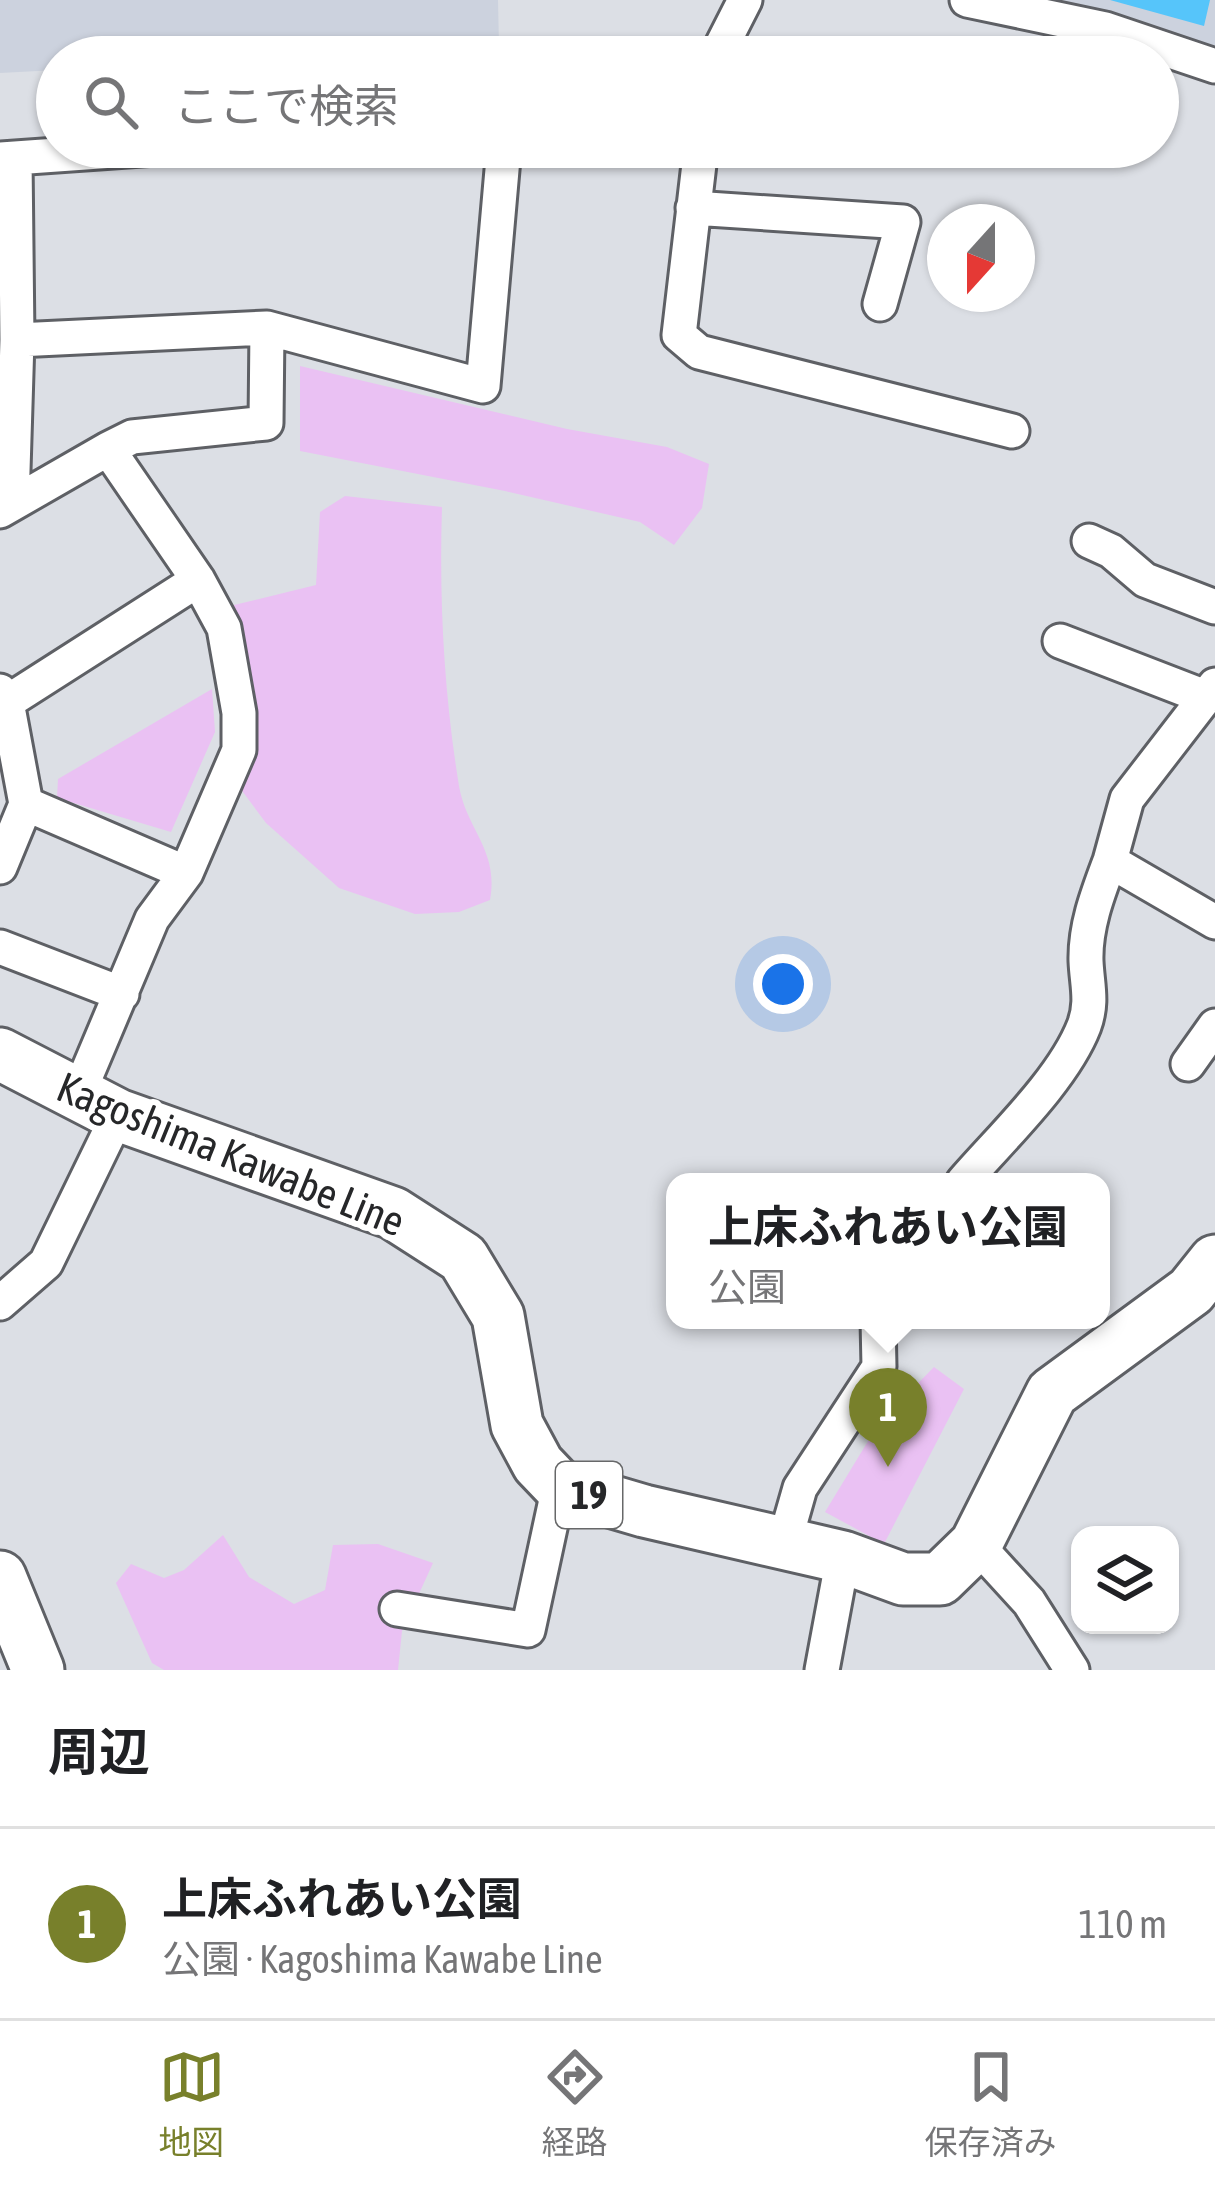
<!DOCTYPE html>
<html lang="ja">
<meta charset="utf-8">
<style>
:root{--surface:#fff;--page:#f6f6f6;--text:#202124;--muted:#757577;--line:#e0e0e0;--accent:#78802b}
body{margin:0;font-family:"Asap Condensed","Noto Sans JP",sans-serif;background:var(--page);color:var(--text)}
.controls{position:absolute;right:36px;bottom:36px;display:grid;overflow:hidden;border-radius:24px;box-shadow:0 3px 9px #0004}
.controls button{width:108px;height:108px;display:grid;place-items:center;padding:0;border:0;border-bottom:3px solid var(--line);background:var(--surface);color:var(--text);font:60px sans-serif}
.compass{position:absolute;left:927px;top:204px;width:108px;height:108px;border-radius:50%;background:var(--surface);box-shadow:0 3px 9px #0004;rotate:201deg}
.you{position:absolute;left:783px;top:984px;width:42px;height:42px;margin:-30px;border:9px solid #fff;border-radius:50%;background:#1a73e8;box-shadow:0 0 0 18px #1a73e833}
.badge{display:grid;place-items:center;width:78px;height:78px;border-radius:50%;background:var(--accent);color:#fff;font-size:39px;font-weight:700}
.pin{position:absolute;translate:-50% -99px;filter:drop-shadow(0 3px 6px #0008)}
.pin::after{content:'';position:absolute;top:63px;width:42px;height:36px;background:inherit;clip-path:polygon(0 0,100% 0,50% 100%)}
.popup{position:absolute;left:666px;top:1173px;width:444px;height:156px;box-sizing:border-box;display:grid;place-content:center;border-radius:24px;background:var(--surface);filter:drop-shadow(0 3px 9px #0005);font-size:39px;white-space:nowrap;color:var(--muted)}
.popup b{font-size:45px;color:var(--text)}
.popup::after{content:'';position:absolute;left:50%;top:100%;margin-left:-24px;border:24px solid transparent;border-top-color:var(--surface)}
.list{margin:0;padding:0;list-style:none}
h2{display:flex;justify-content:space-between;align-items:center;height:156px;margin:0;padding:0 48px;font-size:51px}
h2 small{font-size:39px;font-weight:400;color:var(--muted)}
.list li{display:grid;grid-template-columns:78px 1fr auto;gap:36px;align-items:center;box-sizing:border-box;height:192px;padding:0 48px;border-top:3px solid var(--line)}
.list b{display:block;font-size:45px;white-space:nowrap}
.list p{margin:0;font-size:39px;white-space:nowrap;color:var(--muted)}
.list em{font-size:39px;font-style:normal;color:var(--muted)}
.icon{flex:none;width:66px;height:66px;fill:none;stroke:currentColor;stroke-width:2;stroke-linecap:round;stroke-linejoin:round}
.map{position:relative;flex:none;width:1215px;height:1670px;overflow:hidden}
.search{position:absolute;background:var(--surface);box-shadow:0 3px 9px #0004;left:36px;right:36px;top:36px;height:132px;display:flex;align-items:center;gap:30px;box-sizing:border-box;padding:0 42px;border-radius:66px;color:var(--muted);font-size:45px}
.sheet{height:348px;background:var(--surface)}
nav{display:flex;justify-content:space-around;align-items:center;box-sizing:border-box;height:168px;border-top:3px solid var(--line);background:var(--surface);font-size:33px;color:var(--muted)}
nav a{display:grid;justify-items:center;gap:6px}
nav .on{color:var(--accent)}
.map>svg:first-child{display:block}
.built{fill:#ccd2de}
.green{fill:#eac1f3}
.building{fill:#56c5fa}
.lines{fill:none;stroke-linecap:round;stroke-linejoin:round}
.minor-casing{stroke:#5e6065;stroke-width:39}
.primary-casing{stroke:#5e6065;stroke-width:57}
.minor{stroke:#fff;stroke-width:33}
.primary{stroke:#fff;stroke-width:51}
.labels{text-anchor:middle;stroke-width:12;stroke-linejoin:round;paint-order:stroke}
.shield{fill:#fff;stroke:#676869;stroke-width:3}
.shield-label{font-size:39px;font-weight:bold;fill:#262729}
.street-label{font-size:42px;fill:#262729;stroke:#fff}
</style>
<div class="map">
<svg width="1215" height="1670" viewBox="0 0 1215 1670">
<rect width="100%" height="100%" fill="#dcdfe5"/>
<path class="built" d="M 0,0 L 498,0 L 499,46 L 292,57 L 57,57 L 57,70 L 0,73 Z
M 1019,0 L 1215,0 L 1215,50 Z"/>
<path class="green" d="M 300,366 L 567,429 L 667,447 L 709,464 L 702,508 L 674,545 L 640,522 L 505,491 L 300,451 Z
M 345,496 L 442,507 C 439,601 444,694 459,786 C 467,831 499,850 490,900 L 459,912 L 415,914 L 339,888 L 266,823 L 234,780 L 230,606 L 316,585 L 320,512 Z
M 212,689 L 215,732 L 171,832 L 57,798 L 58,779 Z
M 934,1367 L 964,1389 L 884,1544 L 825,1512 L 879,1423 Z
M 223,1535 L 249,1577 L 294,1604 L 325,1590 L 333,1545 L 378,1544 L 433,1563 L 402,1631 L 398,1670 L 164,1670 L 152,1663 L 116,1583 L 131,1564 L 164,1578 L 184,1570 Z"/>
<path class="building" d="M 1110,0 L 1210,0 L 1204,26 Z"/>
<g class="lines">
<g class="minor-casing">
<path id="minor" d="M 967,0 L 1105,29 L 1215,66
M 716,57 L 745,0
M 701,147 L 679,335 L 699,352 L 1012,431
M 0,159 L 170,147
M 693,208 L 903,222 L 880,304
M 17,340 L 267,328 L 483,386 L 504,147
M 108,449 L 132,437 L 266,423 L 267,328
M 12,503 L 17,340 L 15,158
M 0,511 L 108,449 L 198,580 L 224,628 L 239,713 L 239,750 L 186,873
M 1089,541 L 1111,551 L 1145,580 L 1215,607
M 1060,641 L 1205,697
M 1215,685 L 1127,799 L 1110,861 L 1215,922
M 0,691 L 7,702 L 26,804 L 0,867
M 7,702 L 198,580
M 26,804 L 186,873 L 152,919 L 77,1097
M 0,947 L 122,994
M 1188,1064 L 1215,1026
M 963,1182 C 1001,1138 1063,1080 1084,1026 C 1093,1002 1087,985 1086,961 C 1085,926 1098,893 1110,861
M 0,1303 L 46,1263 L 118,1115
M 784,1544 L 800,1488 L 879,1367 L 878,1320
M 976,1544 L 1029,1602 L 1072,1670
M 397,1609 L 528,1630 L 559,1486
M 822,1670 L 843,1557"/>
</g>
<g class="primary-casing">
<path id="primary" d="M 0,1054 L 118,1115 L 393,1213 L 463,1258 L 498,1316 L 517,1425 L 538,1464 L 559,1486 L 644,1511 L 843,1557 L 903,1579 L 940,1579 L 976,1544 L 1052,1393 L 1191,1291 L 1215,1261
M 0,1577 L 38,1670"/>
</g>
<use href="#minor" class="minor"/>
<use href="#primary" class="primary"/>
</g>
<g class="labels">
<rect class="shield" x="556" y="1462" width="66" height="66" rx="9"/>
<g class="shield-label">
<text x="589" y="1509">19</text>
</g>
<g class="street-label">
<text transform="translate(231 1154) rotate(22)" y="15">Kagoshima Kawabe Line</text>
</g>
</g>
</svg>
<div class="controls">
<button><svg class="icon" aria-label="layers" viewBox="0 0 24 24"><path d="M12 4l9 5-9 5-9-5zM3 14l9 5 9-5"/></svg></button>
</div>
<svg class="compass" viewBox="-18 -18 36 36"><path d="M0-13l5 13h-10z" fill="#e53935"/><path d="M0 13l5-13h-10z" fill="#757577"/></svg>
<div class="you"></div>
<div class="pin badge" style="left:888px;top:1467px">1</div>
<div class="popup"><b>上床ふれあい公園</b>公園</div>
<div class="search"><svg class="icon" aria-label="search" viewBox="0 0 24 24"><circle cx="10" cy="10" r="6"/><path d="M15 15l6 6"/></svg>ここで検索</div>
</div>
<section class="sheet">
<h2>周辺<small></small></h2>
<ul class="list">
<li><span class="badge">1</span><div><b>上床ふれあい公園</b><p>公園 · Kagoshima Kawabe Line</p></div><em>110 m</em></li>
</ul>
</section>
<nav>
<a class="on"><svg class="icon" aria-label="map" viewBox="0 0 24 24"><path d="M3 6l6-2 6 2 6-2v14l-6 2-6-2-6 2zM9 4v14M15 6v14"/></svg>地図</a>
<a><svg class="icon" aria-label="directions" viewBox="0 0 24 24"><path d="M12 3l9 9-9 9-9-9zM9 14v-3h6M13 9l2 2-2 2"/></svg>経路</a>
<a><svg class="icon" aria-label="saved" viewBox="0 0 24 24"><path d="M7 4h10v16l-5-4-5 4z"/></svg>保存済み</a>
</nav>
